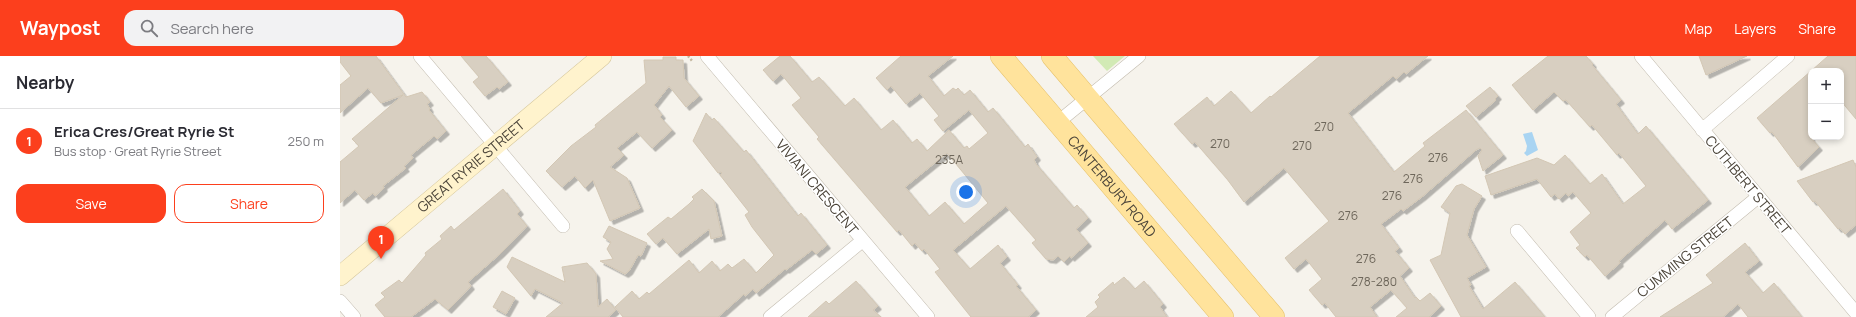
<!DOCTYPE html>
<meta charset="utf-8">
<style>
:root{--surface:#fff;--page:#f2f2f3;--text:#2b2b33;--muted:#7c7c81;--line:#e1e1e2;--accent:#fc3f1d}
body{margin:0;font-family:Manrope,sans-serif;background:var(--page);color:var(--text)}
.controls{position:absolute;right:12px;top:12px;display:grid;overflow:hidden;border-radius:8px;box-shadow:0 2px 6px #0003}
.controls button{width:36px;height:36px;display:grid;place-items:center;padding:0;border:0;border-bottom:1px solid var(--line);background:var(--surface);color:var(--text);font:20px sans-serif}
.you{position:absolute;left:626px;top:136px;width:14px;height:14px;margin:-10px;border:3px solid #fff;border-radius:50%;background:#1a73e8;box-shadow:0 0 0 6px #1a73e833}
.badge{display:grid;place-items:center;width:26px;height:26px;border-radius:50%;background:var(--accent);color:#fff;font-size:13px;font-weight:700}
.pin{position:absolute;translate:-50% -33px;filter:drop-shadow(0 1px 2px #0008)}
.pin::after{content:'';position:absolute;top:21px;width:14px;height:12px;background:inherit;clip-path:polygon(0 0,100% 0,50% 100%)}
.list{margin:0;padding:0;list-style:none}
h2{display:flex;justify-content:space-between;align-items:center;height:52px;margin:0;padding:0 16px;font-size:17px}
h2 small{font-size:13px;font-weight:400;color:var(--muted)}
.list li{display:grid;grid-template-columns:26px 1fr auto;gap:12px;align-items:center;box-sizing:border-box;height:64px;padding:0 16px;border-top:1px solid var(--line)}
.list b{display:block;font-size:15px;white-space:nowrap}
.list p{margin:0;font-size:13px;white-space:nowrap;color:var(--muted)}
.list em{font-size:13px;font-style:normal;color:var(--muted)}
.actions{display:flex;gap:8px;padding:12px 16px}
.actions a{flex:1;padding:9px 0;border:1px solid var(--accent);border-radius:12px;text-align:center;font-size:14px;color:var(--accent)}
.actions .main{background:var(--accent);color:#fff}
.icon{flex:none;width:22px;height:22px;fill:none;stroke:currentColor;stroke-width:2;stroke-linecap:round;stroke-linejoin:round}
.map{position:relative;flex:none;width:1516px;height:261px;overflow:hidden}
header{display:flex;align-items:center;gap:24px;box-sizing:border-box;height:56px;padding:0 20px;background:var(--accent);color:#fff}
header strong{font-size:19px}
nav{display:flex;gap:22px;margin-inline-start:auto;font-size:14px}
.search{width:280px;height:36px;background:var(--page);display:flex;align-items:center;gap:10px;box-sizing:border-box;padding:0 14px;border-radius:12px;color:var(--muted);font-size:15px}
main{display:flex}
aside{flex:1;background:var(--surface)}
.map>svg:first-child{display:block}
.green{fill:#d2eab5}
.water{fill:#a9d4f2}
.building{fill:#d8cfc1;stroke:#d3c7b4;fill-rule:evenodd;filter:url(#shadow)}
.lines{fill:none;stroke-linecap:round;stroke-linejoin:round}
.street-casing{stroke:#c2bbae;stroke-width:14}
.secondary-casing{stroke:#d6c79b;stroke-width:20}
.primary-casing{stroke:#e6c16a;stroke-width:22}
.path{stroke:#c4b79f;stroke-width:2.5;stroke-dasharray:2 2;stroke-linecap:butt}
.street{stroke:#fff;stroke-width:13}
.secondary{stroke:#fff3cd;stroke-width:19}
.primary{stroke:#ffe39c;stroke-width:21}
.labels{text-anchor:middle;stroke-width:3;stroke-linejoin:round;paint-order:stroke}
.number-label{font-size:12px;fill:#6e675b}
.street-label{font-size:14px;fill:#4b4439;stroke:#fff}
</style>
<header>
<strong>Waypost</strong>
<div class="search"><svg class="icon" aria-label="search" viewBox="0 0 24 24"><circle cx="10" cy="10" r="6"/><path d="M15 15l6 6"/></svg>Search here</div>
<nav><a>Map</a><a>Layers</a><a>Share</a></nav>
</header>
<main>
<aside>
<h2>Nearby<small></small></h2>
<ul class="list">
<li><span class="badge">1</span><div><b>Erica Cres/Great Ryrie St</b><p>Bus stop · Great Ryrie Street</p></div><em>250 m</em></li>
</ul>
<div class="actions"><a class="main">Save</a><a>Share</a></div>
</aside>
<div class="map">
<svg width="1516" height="261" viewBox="0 0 1516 261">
<defs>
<filter id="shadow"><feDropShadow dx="3.5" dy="3.5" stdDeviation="0" flood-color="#0004"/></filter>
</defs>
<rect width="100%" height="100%" fill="#f6f3ec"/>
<path class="green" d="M 753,0 L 785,0 L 767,15 Z"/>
<path class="water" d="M 1192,76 L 1198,94 L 1187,100 L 1184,97 L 1186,95 L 1187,90 L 1183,78 Z"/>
<path class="building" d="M 0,0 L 36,0 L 66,41 L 82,36 L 90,46 L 87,48 L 90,53 L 89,54 L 106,75 L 97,83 L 94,80 L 71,99 L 73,102 L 64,110 L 66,112 L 43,130 L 44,132 L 35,140 L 33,137 L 24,144 L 15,134 L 0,147 L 0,106 L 19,90 L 12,83 L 63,39 L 41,47 L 28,32 L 0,57 L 0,29 L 11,20 L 0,6 Z
M 121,0 L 146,0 L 168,26 L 159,33 L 157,31 L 145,40 L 133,26 L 139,21 Z
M 440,0 L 450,0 L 472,26 L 479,21 L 505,50 L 514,42 L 541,74 L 553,64 L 572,87 L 577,83 L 587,95 L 609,74 L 624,92 L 627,90 L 629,93 L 648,77 L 629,54 L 603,75 L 594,64 L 599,60 L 580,37 L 566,48 L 551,30 L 547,34 L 536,22 L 561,0 L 613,0 L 588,20 L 604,40 L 613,32 L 616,34 L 618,32 L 624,39 L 630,34 L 648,56 L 653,52 L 685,91 L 688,88 L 697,101 L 694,104 L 696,108 L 734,152 L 737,149 L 748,162 L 736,173 L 748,187 L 731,202 L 730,200 L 724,206 L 718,200 L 713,204 L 706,203 L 692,187 L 696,184 L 666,150 L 613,194 L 630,213 L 658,189 L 667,201 L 660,207 L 678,229 L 676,230 L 696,254 L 688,261 L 631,261 L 595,216 L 600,213 L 584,193 L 582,195 L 575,187 L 572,190 L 559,174 L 557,176 L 477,83 L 479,81 L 452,49 L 461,42 L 441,18 L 433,25 L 423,14 ZM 607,97 L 648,147 L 624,168 L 605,146 L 589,160 L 565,131 Z
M 980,0 L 1088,0 L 1066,18 L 1064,16 L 1056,23 L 1053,20 L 1008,57 L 1054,116 L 1085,90 L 1083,87 L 1126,54 L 1163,99 L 1143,115 L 1138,100 L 1142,94 L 1140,92 L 1136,94 L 1083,140 L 1063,155 L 1061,153 L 1041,168 L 1059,192 L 1055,195 L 1069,212 L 1060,220 L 1075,242 L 1076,241 L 1080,245 L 1090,237 L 1101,250 L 1089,261 L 1056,261 L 1067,252 L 1051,234 L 1030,251 L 1037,261 L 996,261 L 985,247 L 982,249 L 969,234 L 982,223 L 966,203 L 954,213 L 945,202 L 989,165 L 944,112 L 904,146 L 887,123 L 855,86 L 852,88 L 834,68 L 867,41 L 874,50 L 891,35 L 911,57 L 930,40 L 931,41 Z
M 1208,0 L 1246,0 L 1253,8 L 1252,9 L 1281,44 L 1276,48 L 1298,78 L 1306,70 L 1368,144 L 1332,173 L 1325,164 L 1279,205 L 1280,207 L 1265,220 L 1247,199 L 1245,201 L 1236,192 L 1240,189 L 1230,176 L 1251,157 L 1233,136 L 1228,140 L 1226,137 L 1219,143 L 1215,138 L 1211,141 L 1197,123 L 1151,139 L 1145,120 L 1197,102 L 1214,109 L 1225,99 L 1250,128 L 1262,118 L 1283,148 L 1306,130 L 1279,97 L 1277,99 L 1252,69 L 1250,71 L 1226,44 L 1223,45 L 1214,36 L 1193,54 L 1172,29 Z
M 1359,0 L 1407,0 L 1366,19 Z
M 1488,0 L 1516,0 L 1516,63 L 1501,45 L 1501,15 L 1471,15 Z
M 323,1 L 336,1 L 336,4 L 343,4 L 344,22 L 359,40 L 346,51 L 329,30 L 314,49 L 322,59 L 320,61 L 332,74 L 312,92 L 297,76 L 277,92 L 284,99 L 270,111 L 287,122 L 300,152 L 270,165 L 253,124 L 245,132 L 235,120 L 222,131 L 206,115 L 231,90 L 256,71 L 255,69 L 306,27 L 304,4 L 323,4 Z
M 1471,15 L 1471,82 L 1479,91 L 1458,111 L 1432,76 L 1430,77 L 1417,62 Z
M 1150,31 L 1158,40 L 1155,43 L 1156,44 L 1136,61 L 1126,50 Z
M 366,57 L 372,64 L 374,62 L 404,96 L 406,94 L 458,160 L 461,157 L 487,189 L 476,198 L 472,194 L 446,214 L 445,213 L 416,237 L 413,233 L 405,240 L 404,238 L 378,261 L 283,261 L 275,251 L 292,235 L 299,243 L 307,236 L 309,238 L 349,204 L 359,217 L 372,205 L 380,215 L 388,208 L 392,212 L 404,203 L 416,217 L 434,199 L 412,171 L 405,159 L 409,156 L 380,119 L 382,117 L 381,116 L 378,117 L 353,85 Z
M 1513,104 L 1516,111 L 1516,169 L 1505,178 L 1500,172 L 1498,173 L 1475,145 L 1473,146 L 1457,125 Z
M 1122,128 L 1142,140 L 1134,153 L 1127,179 L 1146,211 L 1127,222 L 1131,229 L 1129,230 L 1143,253 L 1175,226 L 1205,261 L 1121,261 L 1090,204 L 1101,199 L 1110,157 L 1101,151 L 1116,130 Z
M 163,133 L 180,155 L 177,158 L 187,170 L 161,197 L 128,226 L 131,230 L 108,254 L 95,243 L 71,261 L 45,261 L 35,249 L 45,241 L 41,237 L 59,224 L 62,227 L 86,199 L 85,197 L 102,183 L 100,180 L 111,170 L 114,174 Z
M 362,133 L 374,145 L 382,180 L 371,183 L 369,173 L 337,198 L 323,182 L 316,188 L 307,178 L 328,161 L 331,163 L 349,148 L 354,143 L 352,141 Z
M 269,170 L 307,187 L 301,200 L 298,199 L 289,215 L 285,218 L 260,205 L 273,203 L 267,193 L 271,186 L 263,181 Z
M 1405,187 L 1419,205 L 1405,216 L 1423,237 L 1434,227 L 1462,261 L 1408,261 L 1398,248 L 1383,261 L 1320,261 L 1373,227 L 1366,219 Z
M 172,201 L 225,226 L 222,211 L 247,207 L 256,218 L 258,251 L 267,243 L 276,254 L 268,261 L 206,261 L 223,247 L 195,233 L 191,240 L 167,211 Z
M 784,221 L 795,233 L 804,225 L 823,248 L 820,251 L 827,261 L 746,261 L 758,251 L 755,246 L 760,241 L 758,239 L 773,226 L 774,229 Z
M 516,225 L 538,250 L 533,254 L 541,261 L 468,261 L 486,245 L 489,248 Z
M 162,235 L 175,242 L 166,258 L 153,251 Z"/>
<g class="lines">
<g class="street-casing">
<path id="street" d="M 80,0 L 223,170
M 367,0 L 588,261
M 1301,0 L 1516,257
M 717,67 L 799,0
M 1362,74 L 1448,0
M 1177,175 L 1249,261
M 0,245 L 14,261
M 430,261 L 522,185
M 1272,261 L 1418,141"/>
</g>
<g class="secondary-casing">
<g id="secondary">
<path id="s1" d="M 0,220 L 262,0"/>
</g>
</g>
<g class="primary-casing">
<g id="primary">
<path id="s2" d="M 661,0 L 883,261"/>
<path d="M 712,0 L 934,261"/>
</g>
</g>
<path class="path" d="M 348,0 L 353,6"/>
<use href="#street" class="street"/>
<use href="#secondary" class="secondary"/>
<use href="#primary" class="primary"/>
</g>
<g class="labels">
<g class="number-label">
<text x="984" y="75">270</text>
<text x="880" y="92">270</text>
<text x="962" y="94">270</text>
<text x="1098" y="106">276</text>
<text x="609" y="108">235A</text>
<text x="1073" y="127">276</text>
<text x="1052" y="144">276</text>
<text x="1008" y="164">276</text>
<text x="1026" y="207">276</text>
<text x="1034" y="230">278-280</text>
</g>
<g class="street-label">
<text dy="5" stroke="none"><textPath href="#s1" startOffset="171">GREAT RYRIE STREET</textPath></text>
<text transform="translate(1408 129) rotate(50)" y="5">CUTHBERT STREET</text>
<text transform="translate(477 131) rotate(50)" y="5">VIVIANI CRESCENT</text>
<text dy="5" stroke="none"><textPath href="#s2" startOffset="171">CANTERBURY ROAD</textPath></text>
<text transform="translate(1345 201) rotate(-39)" y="5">CUMMING STREET</text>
</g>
</g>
</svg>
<div class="controls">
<button>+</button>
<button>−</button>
</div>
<div class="you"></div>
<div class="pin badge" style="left:41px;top:203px">1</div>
</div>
</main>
